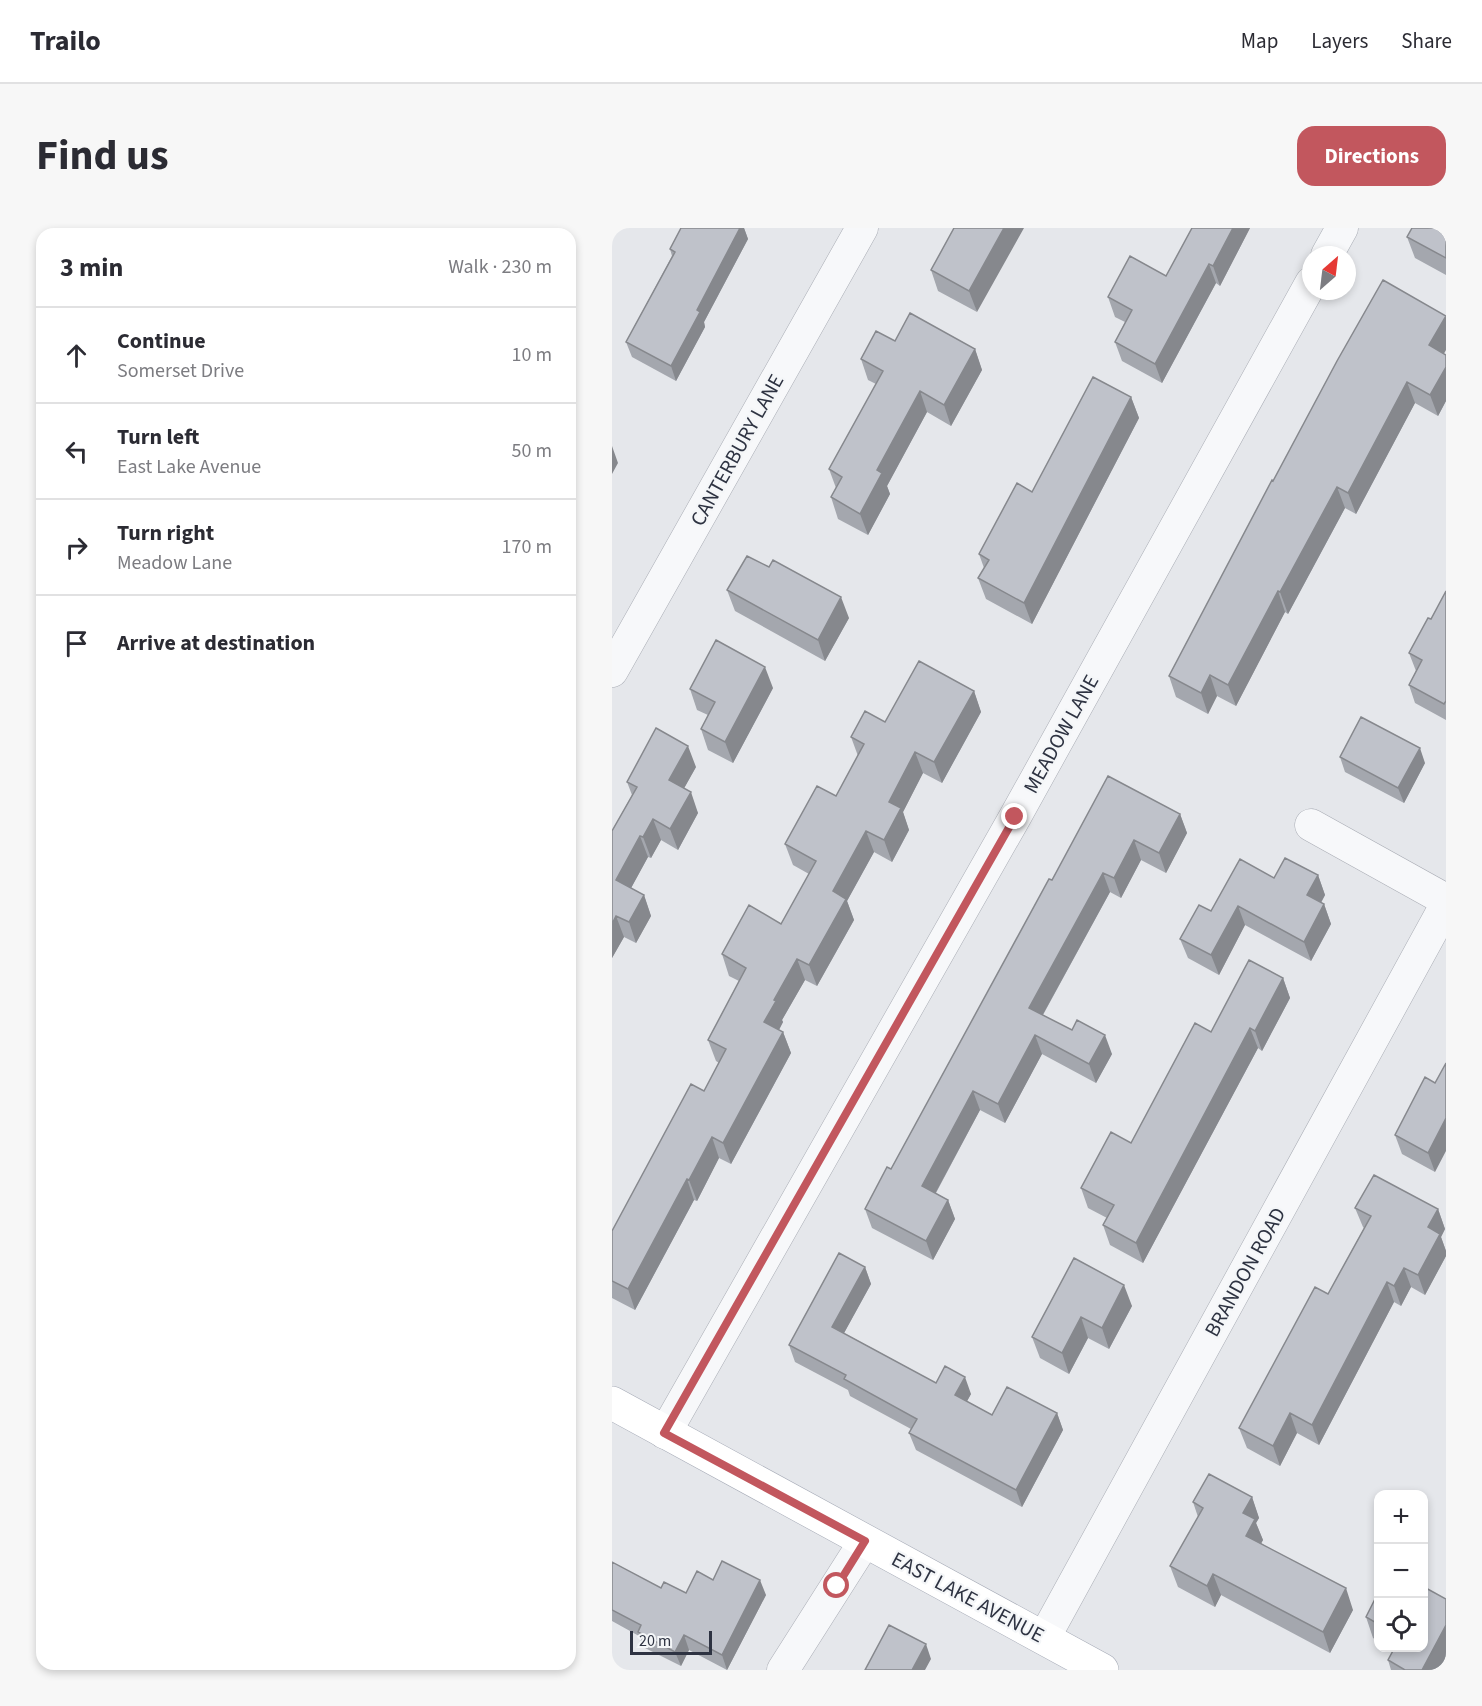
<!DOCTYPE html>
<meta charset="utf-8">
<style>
:root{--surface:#fff;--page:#f7f7f7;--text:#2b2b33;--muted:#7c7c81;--line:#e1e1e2;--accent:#c2575e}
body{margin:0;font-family:"Source Sans 3",sans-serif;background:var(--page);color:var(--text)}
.controls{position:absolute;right:18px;bottom:18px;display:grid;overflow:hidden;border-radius:12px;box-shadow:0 3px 9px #0003}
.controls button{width:54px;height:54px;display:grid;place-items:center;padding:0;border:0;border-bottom:2px solid var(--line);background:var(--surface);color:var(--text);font:30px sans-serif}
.compass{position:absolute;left:690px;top:18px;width:54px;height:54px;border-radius:50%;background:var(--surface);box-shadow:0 3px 9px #0003;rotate:28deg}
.scale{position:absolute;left:18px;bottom:15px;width:82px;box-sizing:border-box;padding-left:6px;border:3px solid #2e3342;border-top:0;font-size:16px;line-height:21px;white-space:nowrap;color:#2e3342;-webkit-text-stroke:4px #f4f6f8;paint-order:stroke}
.stop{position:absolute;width:18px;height:18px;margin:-14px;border:4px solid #c2575e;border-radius:50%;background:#fff}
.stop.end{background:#c2575e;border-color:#fff;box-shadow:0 2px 6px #0008}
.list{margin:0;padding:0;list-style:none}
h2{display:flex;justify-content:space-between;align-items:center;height:78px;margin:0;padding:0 24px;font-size:26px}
h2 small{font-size:20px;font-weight:400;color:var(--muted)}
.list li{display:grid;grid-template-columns:39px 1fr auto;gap:18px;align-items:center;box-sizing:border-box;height:96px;padding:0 24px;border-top:2px solid var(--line)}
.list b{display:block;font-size:22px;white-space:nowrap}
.list p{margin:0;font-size:20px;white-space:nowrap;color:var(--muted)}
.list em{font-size:20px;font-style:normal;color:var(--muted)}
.icon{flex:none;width:33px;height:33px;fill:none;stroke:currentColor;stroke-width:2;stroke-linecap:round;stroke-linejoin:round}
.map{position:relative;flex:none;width:834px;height:1442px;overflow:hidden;border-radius:18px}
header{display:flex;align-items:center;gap:36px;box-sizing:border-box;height:84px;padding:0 30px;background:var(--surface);border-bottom:2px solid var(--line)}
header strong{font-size:28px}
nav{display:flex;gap:33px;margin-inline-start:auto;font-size:21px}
.intro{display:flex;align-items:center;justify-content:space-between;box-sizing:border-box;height:144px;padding:0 36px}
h1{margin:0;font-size:42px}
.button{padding:15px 27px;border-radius:18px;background:var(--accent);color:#fff;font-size:21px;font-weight:700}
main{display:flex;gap:36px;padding:0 36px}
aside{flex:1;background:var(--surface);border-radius:18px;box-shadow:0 3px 9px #0003}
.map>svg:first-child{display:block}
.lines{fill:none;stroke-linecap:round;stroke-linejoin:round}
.minor-casing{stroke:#aaadb5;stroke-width:33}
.major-casing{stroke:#a5aab6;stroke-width:34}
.minor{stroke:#f7f8fa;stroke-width:32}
.major{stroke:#fff;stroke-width:33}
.wall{fill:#a4a7ae}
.shaded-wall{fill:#86888d}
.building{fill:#bfc2ca;stroke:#86888d;stroke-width:1.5}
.route{stroke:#c2575e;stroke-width:8}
.labels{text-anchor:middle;stroke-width:4.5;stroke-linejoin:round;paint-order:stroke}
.street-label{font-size:21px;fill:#2e3342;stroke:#f4f6f8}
</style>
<header>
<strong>Trailo</strong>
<nav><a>Map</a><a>Layers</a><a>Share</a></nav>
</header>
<div class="intro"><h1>Find us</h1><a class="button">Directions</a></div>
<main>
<aside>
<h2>3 min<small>Walk · 230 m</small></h2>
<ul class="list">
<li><svg class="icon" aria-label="ahead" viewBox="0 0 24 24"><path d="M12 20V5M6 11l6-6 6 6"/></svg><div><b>Continue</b><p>Somerset Drive</p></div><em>10 m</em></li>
<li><svg class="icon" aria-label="left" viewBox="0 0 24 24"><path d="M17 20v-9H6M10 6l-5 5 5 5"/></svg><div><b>Turn left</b><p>East Lake Avenue</p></div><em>50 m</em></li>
<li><svg class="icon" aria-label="right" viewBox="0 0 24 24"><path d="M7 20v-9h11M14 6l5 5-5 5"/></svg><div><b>Turn right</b><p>Meadow Lane</p></div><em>170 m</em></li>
<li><svg class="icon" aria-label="arrive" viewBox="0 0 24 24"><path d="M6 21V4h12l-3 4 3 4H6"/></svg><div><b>Arrive at destination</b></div></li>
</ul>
</aside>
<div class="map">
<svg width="834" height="1442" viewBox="0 0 834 1442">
<rect width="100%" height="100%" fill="#e5e7eb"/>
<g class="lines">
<g class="minor-casing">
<path id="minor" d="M 715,27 L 730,0
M 0,443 L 250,0
M 699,597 L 834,672
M 53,1205 L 403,589 L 699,55
M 432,1410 L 834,677
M 171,1442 L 253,1313"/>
</g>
<g class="major-casing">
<path id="major" d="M 0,1175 L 490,1442"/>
</g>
<use href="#minor" class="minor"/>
<use href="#major" class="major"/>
</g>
<path class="wall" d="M 69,0 L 132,0 L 136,11 L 92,94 L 93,99 L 64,153 L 20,129 L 14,114 L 60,28 L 58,21 Z
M 342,0 L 365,84 L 326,63 L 319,42 Z
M 580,0 L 638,0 L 608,58 L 604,55 L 550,155 L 510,133 L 503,114 L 513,94 L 503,89 L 496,69 L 554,48 Z
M 834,0 L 834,47 L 803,30 L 795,9 Z
M 283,113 L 363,121 L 370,142 L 339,198 L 315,184 L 275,258 L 278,266 L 256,307 L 226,291 L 219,269 L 224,260 L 217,241 L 264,156 L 256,152 L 249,131 Z
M 832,126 L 834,127 L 834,173 L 826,188 L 803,175 L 744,286 L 733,280 L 676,386 L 673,384 L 624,478 L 605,468 L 596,486 L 564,469 L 557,448 L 661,253 Z
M 519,169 L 527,190 L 420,396 L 374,371 L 366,350 L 372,340 L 367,326 L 420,264 Z
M 115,362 L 237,390 L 213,433 L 123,383 Z
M 834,363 L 834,492 L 803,475 L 797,457 L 804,443 L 797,425 L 819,391 Z
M 161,460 L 121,535 L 96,522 L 89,501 L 96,487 L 85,482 L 78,461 Z
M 362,463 L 369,484 L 330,555 L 311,545 L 291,584 L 297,602 L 280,634 L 262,624 L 235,673 L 242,692 L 205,758 L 193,752 L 170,792 L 171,794 L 167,802 L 171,804 L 179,825 L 119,936 L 107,930 L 85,973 L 82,972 L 23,1082 L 0,1070 L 0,1003 L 92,863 L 107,835 L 104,833 L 96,812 L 127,753 L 117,748 L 110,726 L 169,696 L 197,646 L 181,637 L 173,616 L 224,568 L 246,528 L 239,509 L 273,494 Z
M 728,529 L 813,535 L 792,575 L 733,544 Z
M 84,539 L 72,560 L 86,585 L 66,622 L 49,612 L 39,630 L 36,629 L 19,660 L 32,667 L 39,688 L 24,715 L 12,709 L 0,730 L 0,603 L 20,567 L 15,554 Z
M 568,586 L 575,605 L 554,645 L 529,632 L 509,670 L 498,664 L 431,787 L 500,826 L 484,855 L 430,826 L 393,895 L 368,882 L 324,965 L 336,972 L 343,991 L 321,1032 L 260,1000 L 253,981 L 279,941 L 440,652 Z
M 706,647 L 713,667 L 709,675 L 712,676 L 719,696 L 699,733 L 633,697 L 607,747 L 576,730 L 568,711 L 599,683 L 662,650 Z
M 671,750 L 678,770 L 650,823 L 646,820 L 531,1035 L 498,1017 L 491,997 L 495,990 L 476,980 L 469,960 L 519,915 L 599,804 Z
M 823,855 L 823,944 L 790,926 L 783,907 Z
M 743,980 L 826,981 L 833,1001 L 829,1009 L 834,1023 L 834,1028 L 813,1067 L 799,1059 L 789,1078 L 782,1074 L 707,1217 L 685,1205 L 668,1238 L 635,1220 L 627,1200 L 716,1066 L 752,1000 L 751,999 Z
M 462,1030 L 520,1078 L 497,1121 L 476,1110 L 457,1146 L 428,1130 L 420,1109 Z
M 253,1039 L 259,1056 L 232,1105 L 324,1155 L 359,1166 L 355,1173 L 380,1187 L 445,1185 L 451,1202 L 410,1279 L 304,1222 L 297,1205 L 299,1201 L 238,1168 L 236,1162 L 183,1134 L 177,1117 Z
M 640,1269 L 647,1290 L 644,1295 L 651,1312 L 649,1315 L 741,1382 L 718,1425 L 609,1367 L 603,1379 L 566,1359 L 558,1338 L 586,1289 L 581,1274 Z
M 0,1334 L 49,1360 L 74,1365 L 101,1352 L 154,1367 L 115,1442 L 77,1422 L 69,1438 L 31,1419 L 27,1408 L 0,1393 Z
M 766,1365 L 766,1413 L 761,1410 L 754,1389 Z
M 834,1371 L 834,1432 L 829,1442 L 779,1442 L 776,1432 L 782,1421 L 779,1419 L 812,1419 Z"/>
<path class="shaded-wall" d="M 125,0 L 132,0 L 136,11 L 92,94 L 93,99 L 64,153 L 59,138 L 85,82 Z
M 392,0 L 412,0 L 365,84 L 357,63 Z
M 621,0 L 638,0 L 608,58 L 601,38 Z
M 597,36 L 604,55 L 550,155 L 543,136 Z
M 834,88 L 834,122 L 825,138 L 817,117 Z
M 363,121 L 370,142 L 339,198 L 332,177 Z
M 834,139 L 834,173 L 826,188 L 818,167 Z
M 795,154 L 803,175 L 744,286 L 736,265 Z
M 308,163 L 315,184 L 275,258 L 278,266 L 256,307 L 248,286 L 265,242 Z
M 519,169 L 527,190 L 420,396 L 412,375 Z
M 0,218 L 6,235 L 0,246 Z
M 725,259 L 733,280 L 676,386 L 668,364 Z
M 666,363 L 673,384 L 624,478 L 616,457 Z
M 229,369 L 237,390 L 213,433 L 206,412 Z
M 153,439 L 161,460 L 121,535 L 113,514 Z
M 598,447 L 605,468 L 596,486 L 589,465 Z
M 362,463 L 369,484 L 330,555 L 322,534 Z
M 76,518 L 84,539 L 65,573 L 57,552 Z
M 808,520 L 813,535 L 792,575 L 786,560 Z
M 303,524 L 311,545 L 291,584 L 297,602 L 280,634 L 272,612 L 277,574 Z
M 79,564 L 86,585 L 66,622 L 58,601 Z
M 568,586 L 575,605 L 554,645 L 547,625 Z
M 41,591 L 49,612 L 39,630 L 31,609 Z
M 254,603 L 262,624 L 235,673 L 242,692 L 205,758 L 197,737 L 221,663 Z
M 28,608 L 36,629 L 12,673 L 4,652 Z
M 522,612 L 529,632 L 509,670 L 502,650 Z
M 491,645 L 498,664 L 424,799 L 417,780 Z
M 706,647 L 713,667 L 702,687 L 695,667 Z
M 32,667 L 39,688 L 24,715 L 17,694 Z
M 712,676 L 719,696 L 699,733 L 692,714 Z
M 626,678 L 633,697 L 607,747 L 599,727 Z
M 4,688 L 12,709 L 0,730 L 0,696 Z
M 185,731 L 193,752 L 170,792 L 171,794 L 160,815 L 152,794 L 162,772 Z
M 671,750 L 678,770 L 650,823 L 643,803 Z
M 638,800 L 646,820 L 531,1035 L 524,1015 Z
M 171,804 L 179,825 L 119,936 L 111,915 Z
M 423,807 L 430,826 L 393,895 L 386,876 Z
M 493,807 L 500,826 L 484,855 L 477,836 Z
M 361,863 L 368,882 L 317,977 L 310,958 Z
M 834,890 L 834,923 L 823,944 L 816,925 Z
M 100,909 L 107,930 L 85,973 L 77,952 Z
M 75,951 L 82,972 L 23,1082 L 16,1061 Z
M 336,972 L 343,991 L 321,1032 L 314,1013 Z
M 826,981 L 833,1001 L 829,1009 L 834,1023 L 834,1028 L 813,1067 L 806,1047 L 816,999 Z
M 253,1039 L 259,1056 L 226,1116 L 220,1099 Z
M 792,1040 L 799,1059 L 789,1078 L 782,1058 Z
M 775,1054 L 782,1074 L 707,1217 L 700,1197 Z
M 512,1057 L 520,1078 L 497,1121 L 490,1100 Z
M 469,1089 L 476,1110 L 457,1146 L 450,1125 Z
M 353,1149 L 359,1166 L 349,1184 L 343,1167 Z
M 445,1185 L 451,1202 L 410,1279 L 404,1262 Z
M 678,1185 L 685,1205 L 668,1238 L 661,1218 Z
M 640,1269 L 647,1290 L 644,1295 L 651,1312 L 642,1329 L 634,1308 L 631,1285 Z
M 601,1346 L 609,1367 L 603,1379 L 595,1358 Z
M 148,1352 L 154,1367 L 115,1442 L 110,1427 Z
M 734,1360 L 741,1382 L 718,1425 L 711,1404 Z
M 834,1397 L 834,1432 L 829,1442 L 810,1442 Z
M 72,1407 L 77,1422 L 69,1438 L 63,1424 Z
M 314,1416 L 319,1431 L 313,1442 L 300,1442 Z"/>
<path class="building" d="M 69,0 L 128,0 L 85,82 L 88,84 L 59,138 L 14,114 L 63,24 L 58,21 Z
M 342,0 L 392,0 L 357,63 L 319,42 Z
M 580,0 L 621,0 L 601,38 L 597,36 L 543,136 L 503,114 L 520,82 L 496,69 L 518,28 L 554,48 Z
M 800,0 L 834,0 L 834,30 L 795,9 Z
M 771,52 L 834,88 L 817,117 L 834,127 L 834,139 L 818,167 L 795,154 L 736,265 L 725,259 L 668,364 L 666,363 L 616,457 L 598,447 L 589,465 L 557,448 L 660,252 L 661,253 L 725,133 Z
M 298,85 L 363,121 L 332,177 L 308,163 L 265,242 L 270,245 L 248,286 L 219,269 L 230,249 L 217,241 L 271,143 L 249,131 L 264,103 L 283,113 Z
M 481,149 L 519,169 L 412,375 L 366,350 L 377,332 L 367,326 L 405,255 L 420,264 Z
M 135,328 L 157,339 L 161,332 L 229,369 L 206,412 L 115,362 Z
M 834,363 L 834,473 L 832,476 L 797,457 L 810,432 L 797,425 L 816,390 L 819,391 Z
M 104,412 L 153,439 L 113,514 L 89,501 L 103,474 L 78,461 Z
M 307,433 L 362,463 L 322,534 L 303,524 L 277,574 L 289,580 L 272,612 L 254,603 L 221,663 L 234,671 L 197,737 L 185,731 L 162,772 L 164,773 L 152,794 L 171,804 L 111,915 L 100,909 L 77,952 L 75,951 L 16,1061 L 0,1053 L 0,1003 L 79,856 L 92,863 L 114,821 L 96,812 L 134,740 L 110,726 L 137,677 L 169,696 L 204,633 L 173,616 L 205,558 L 224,568 L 252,516 L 239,509 L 253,483 L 273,494 Z
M 749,489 L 808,520 L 786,560 L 728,529 Z
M 44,500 L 76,518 L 57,552 L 79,564 L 58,601 L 41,591 L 31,609 L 28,608 L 4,652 L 32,667 L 17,694 L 4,688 L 0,696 L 0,603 L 25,559 L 15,554 Z
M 496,548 L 568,586 L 547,625 L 522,612 L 502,650 L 491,645 L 417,780 L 460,802 L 465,792 L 493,807 L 477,836 L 423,807 L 386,876 L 361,863 L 310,958 L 336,972 L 314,1013 L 253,981 L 275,939 L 279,941 L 437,651 L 440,652 Z
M 673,630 L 706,647 L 695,667 L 712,676 L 692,714 L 626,678 L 599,727 L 568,711 L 587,677 L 599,683 L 628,631 L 662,650 Z
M 637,732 L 671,750 L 643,803 L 638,800 L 524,1015 L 491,997 L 502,977 L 469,960 L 499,904 L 519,915 L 583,795 L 599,804 Z
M 834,835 L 834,890 L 816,925 L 783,907 L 813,849 L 823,855 Z
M 762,947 L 826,981 L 816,999 L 828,1006 L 806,1047 L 792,1040 L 782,1058 L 775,1054 L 700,1197 L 678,1185 L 661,1218 L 627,1200 L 703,1059 L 716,1066 L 759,988 L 743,980 Z
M 227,1025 L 253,1039 L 220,1099 L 324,1155 L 333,1138 L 353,1149 L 343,1167 L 380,1187 L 395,1159 L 445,1185 L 404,1262 L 297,1205 L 305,1191 L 232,1151 L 234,1147 L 177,1117 Z
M 462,1030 L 512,1057 L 490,1100 L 469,1089 L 450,1125 L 420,1109 Z
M 597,1246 L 640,1269 L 631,1285 L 643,1291 L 634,1308 L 734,1360 L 711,1404 L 601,1346 L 595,1358 L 558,1338 L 591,1280 L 581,1274 Z
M 110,1333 L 148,1352 L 110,1427 L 72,1407 L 63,1424 L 26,1404 L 29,1397 L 0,1382 L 0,1334 L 49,1360 L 52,1354 L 74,1365 L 85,1343 L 101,1352 Z
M 812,1359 L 834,1371 L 834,1397 L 810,1442 L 793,1442 L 776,1432 L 783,1419 L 812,1419 Z
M 766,1365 L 766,1396 L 754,1389 Z
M 277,1397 L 314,1416 L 300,1442 L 253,1442 Z"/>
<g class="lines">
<path class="route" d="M 225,1358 L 253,1313 L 52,1205 L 403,589"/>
</g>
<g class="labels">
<g class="street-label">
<text transform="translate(125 222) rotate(-61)" y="7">CANTERBURY LANE</text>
<text transform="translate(449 506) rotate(-61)" y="7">MEADOW LANE</text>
<text transform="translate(633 1044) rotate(-61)" y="7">BRANDON ROAD</text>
<text transform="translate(356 1369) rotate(28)" y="7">EAST LAKE AVENUE</text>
</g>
</g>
</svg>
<div class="controls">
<button>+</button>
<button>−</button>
<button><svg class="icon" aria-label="locate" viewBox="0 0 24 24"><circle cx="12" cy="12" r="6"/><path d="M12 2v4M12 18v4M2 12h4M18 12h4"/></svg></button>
</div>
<svg class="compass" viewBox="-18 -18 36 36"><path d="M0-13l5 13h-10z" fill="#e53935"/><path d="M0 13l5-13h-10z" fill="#7c7c81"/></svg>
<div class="scale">20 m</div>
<div class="stop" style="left:225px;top:1358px"></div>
<div class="stop end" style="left:403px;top:589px"></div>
</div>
</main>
